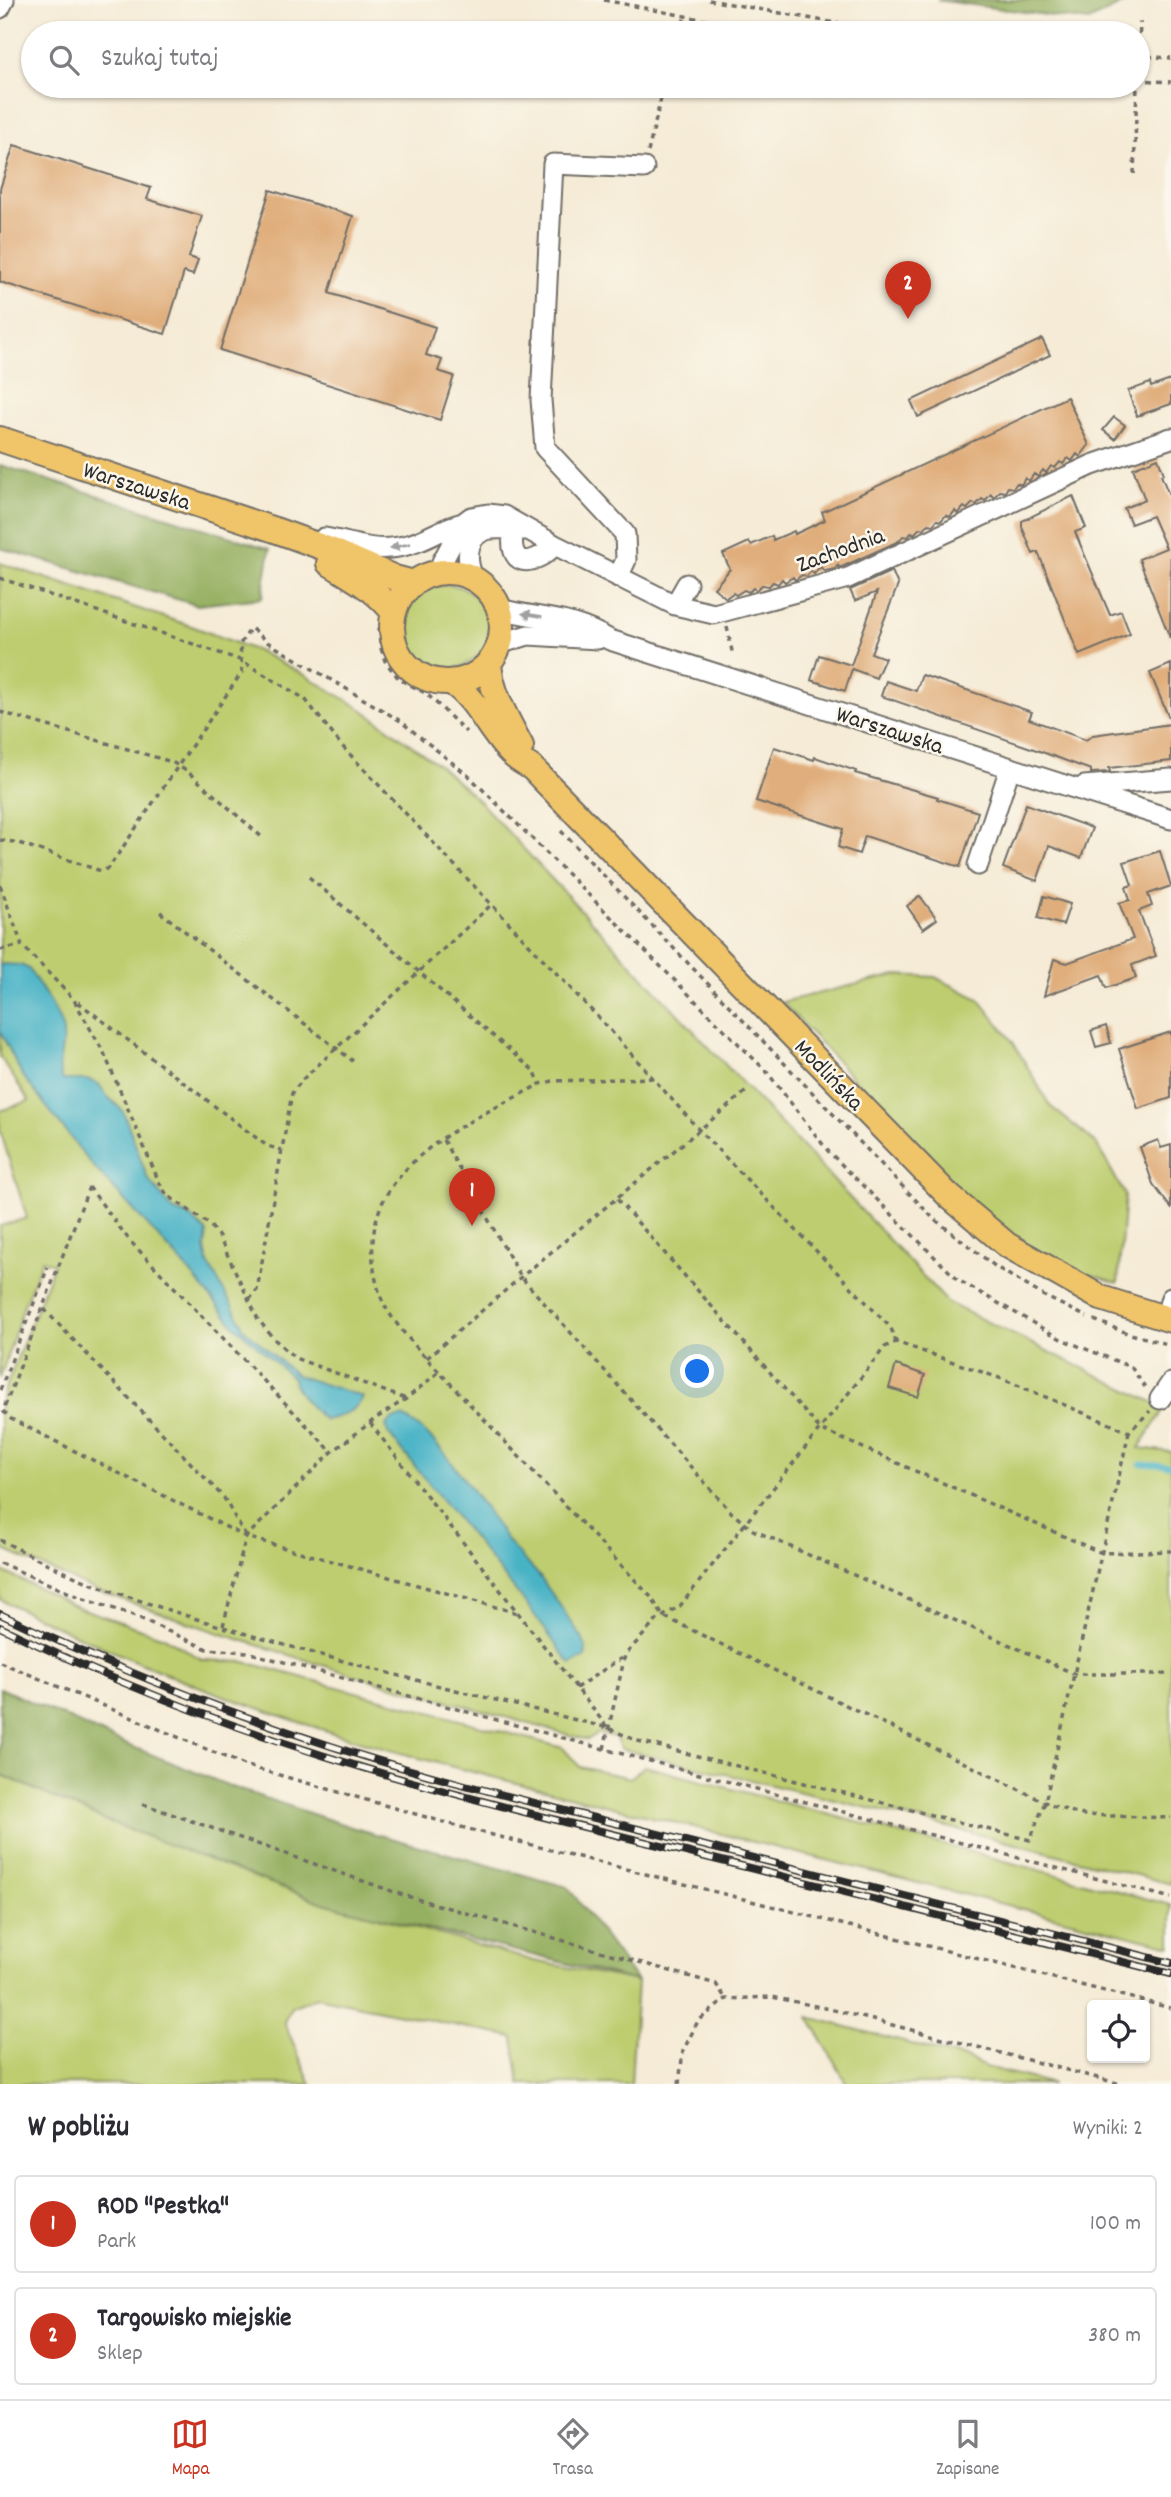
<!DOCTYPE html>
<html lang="pl">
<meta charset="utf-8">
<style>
:root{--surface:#fff;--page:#f2f2f3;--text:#2b2b33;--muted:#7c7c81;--line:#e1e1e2;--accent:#c8321e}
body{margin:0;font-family:Dekko,sans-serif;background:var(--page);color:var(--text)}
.controls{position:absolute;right:21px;bottom:21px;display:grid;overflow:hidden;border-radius:7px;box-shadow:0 2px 5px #0004}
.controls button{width:63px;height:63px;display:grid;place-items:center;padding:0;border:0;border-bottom:2px solid var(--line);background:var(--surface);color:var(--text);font:35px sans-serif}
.you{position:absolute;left:698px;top:1372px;width:24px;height:24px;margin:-18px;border:5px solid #fff;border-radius:50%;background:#1a73e8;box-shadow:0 0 0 10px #1a73e833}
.badge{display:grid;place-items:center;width:46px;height:46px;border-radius:50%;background:var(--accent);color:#fff;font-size:23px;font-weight:700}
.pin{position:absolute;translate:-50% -58px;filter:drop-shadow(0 2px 4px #0008)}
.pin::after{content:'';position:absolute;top:37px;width:24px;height:21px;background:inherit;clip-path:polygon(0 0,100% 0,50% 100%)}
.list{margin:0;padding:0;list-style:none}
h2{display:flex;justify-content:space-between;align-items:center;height:91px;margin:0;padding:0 28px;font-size:30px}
h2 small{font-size:23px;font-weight:400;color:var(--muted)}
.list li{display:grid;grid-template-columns:46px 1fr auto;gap:21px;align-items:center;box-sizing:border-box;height:98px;margin:0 14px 14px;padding:0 14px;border:2px solid var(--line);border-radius:7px}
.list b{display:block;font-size:26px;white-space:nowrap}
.list p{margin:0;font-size:23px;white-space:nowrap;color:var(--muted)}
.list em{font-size:23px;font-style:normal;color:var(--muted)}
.icon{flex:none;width:38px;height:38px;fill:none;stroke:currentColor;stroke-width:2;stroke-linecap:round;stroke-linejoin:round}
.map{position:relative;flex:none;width:1171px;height:2084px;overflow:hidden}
.search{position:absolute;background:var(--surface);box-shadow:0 2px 5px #0004;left:21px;right:21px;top:21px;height:77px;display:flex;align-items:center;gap:18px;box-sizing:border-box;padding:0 24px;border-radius:38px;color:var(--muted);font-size:26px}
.sheet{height:315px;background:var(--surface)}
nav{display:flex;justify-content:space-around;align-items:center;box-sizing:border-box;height:98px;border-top:2px solid var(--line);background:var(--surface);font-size:19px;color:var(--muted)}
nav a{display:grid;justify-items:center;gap:4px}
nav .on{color:var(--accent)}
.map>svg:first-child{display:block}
.green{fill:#bdcd70;stroke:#747c4e;stroke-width:2}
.forest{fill:#96b062;stroke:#606e46;stroke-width:2}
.water{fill:#49b3c6;stroke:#3a6f78;stroke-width:2}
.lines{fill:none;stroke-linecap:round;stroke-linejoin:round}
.stream{stroke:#49b3c6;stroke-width:5}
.building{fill:#e0ae7b}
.minor-casing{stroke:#726e67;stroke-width:23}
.major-casing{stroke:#726e67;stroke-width:28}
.path{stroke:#726e67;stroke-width:3.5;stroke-dasharray:5 5;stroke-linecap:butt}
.minor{stroke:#fff;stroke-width:19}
.major{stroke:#f0c469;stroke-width:24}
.rail-casing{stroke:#2b2b2b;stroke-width:8}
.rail{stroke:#fbf7ec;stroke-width:5;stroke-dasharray:16;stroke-linecap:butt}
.oneway{fill:#a0a0a0}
.labels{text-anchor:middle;stroke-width:5;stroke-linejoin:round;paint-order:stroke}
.street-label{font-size:24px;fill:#2b2b2b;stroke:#fbf7ec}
</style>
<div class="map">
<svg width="1171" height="2084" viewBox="0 0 1171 2084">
<rect width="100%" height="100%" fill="#fbf7ec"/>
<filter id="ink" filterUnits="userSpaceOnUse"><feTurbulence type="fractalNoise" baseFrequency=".0143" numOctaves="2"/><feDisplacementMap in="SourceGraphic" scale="14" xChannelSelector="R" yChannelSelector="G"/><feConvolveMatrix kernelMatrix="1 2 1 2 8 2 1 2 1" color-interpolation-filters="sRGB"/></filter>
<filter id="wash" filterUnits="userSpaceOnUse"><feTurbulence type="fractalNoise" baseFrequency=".00686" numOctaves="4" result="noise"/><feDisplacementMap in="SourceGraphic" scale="28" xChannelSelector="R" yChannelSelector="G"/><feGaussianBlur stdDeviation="1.57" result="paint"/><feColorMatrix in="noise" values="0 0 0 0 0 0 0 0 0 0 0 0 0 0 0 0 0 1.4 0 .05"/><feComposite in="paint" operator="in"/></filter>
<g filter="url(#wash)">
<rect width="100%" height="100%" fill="#f5ebd6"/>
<path class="green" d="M 0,563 L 194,627 L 260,652 L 305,675 L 363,710 L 439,765 L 479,801 L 948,1303 L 1165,1408 L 1139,1448 L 1171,1452 L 1171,1884 L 985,1836 L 621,1749 L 615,1737 L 599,1733 L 587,1740 L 354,1675 L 222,1634 L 95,1590 L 0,1548 L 0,1402 L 54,1264 L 42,1260 L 23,1308 L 0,1379 L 0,1226 L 27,1218 L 0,1130 L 0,1111 L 29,1101 L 0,1057 Z
M405 627a42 42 0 1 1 84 0a42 42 0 1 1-84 0Z
M 896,975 L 935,977 L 979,999 L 1013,1042 L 1050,1106 L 1096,1143 L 1125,1195 L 1118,1283 L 1064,1266 L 1010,1237 L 960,1193 L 782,1002 Z
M 0,1570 L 77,1607 L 164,1637 L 203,1660 L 245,1662 L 563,1748 L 580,1767 L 630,1778 L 645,1766 L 1171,1905 L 1171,1946 C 990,1900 809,1856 628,1811 C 531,1786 432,1764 336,1734 C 221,1698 108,1653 0,1599 Z
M 0,1774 L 109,1822 L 371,1915 L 534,1961 L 637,1981 L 631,2084 L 520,2084 L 513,2037 L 317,1997 L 291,2007 L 284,2022 L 311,2084 L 0,2084 Z
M 809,2017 L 968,2059 L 986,2067 L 1053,2084 L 847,2084 Z"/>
<path class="forest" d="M 937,0 L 1129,0 L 1089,21 Z
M 0,465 L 270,549 L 262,598 L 197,605 L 0,548 Z
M 0,1688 L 123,1743 L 232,1787 L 354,1828 L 568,1887 L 637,1981 L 323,1903 L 109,1822 L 0,1774 Z"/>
<path class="water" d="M 4,964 L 21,965 L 29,969 C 39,986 60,1013 63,1032 C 65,1047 54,1065 63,1080 L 89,1080 L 99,1084 L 105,1094 L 123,1111 L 148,1179 L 174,1211 L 187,1215 L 207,1232 L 205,1248 L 208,1263 L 242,1323 L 242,1327 L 296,1375 L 363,1397 C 357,1411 340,1417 325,1420 C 314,1411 295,1393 293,1378 L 233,1324 L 184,1265 L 92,1165 L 22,1075 L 0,1031 L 0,965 Z
M 402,1417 C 440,1432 486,1514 513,1548 C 522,1559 534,1568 542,1580 C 556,1599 569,1619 582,1638 L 586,1648 L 585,1657 L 571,1664 L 567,1660 L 528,1606 L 388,1433 L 386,1425 L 393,1419 Z"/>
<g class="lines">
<path class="stream" d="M 1140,1464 L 1171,1466"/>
</g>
<g id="blocks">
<path class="building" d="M 14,145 L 151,188 L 147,199 L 202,216 L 189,257 L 198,260 L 193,275 L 184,272 L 165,334 L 0,282 L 0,189 Z
M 270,190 L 353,216 L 329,293 L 435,327 L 426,355 L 442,360 L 438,371 L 454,376 L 440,420 L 220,350 Z
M 1042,339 L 1050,355 L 918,417 L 911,401 Z
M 1171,380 L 1171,404 L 1137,416 L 1128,391 L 1150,383 L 1151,387 Z
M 1067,397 L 1089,445 L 1080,457 L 1077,454 L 1072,461 L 1068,458 L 1063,464 L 1060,462 L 1055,468 L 1051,466 L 1046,473 L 1043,470 L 1038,477 L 1034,474 L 1029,481 L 1025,478 L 1021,485 L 1017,483 L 1013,488 L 1008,487 L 1005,492 L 1000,491 L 994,497 L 991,494 L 985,501 L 982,499 L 976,505 L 973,503 L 967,509 L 964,507 L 958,514 L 955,511 L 950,517 L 946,515 L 941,521 L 937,520 L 933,525 L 928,524 L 924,529 L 920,528 L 914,534 L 912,532 L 908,537 L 903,536 L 899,541 L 844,566 L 839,568 L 838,565 L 835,569 L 825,571 L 820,567 L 814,574 L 811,571 L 807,576 L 802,575 L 795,580 L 793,577 L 785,582 L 782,579 L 778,584 L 773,582 L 769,586 L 762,585 L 756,590 L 753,588 L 749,592 L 744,590 L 736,595 L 733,593 L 726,598 L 714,588 L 730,569 L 723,554 L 749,542 L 751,545 L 772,536 L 773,540 L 794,531 L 795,534 L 825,520 L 822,512 Z
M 1114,417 L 1125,425 L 1115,439 L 1103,430 Z
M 1158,458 L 1164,474 L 1161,475 L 1171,500 L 1170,638 L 1139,559 L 1166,548 L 1152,516 L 1131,524 L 1124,508 L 1145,500 L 1133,468 Z
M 1073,496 L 1086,528 L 1075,532 L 1110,615 L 1121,611 L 1130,634 L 1079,655 L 1038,552 L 1033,554 L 1022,527 L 1022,521 Z
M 892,571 L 898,585 L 871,653 L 885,658 L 876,678 L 852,669 L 845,691 L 811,680 L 819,655 L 851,665 L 877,592 L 855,601 L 850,590 Z
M 1171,664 L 1171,723 L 1150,673 Z
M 922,675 L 1032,712 L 1029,719 L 1086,740 L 1093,735 L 1171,724 L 1171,761 L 1109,768 L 1110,772 L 1091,773 L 1091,770 L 1031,748 L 881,696 L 886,681 L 916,691 Z
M 774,747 L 814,760 L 815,757 L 856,771 L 855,773 L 938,797 L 937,799 L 978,812 L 960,867 L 865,836 L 859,854 L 838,847 L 843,829 L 756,801 Z
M 1026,804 L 1092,828 L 1081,858 L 1049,846 L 1037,881 L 1003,868 Z
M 1160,851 L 1171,886 L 1148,894 L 1152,906 L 1139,911 L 1156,956 L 1132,965 L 1136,978 L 1106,988 L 1101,975 L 1044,996 L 1054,959 L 1067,963 L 1133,939 L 1119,903 L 1130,900 L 1126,887 L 1132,885 L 1124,862 Z
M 920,896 L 937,919 L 923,929 L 907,906 Z
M 1044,896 L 1070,904 L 1063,925 L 1038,918 Z
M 1106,1026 L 1111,1043 L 1096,1047 L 1091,1031 Z
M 1171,1032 L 1171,1098 L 1138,1109 L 1119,1049 Z
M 1158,1140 L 1161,1148 L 1171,1145 L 1171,1208 L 1153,1184 L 1140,1147 Z
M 896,1365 L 925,1375 L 918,1397 L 889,1388 Z"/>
</g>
</g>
<g filter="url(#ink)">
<use href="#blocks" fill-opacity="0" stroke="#726e67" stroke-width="2"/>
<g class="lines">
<g class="minor-casing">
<path id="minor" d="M 0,8 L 4,0
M 514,529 C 506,568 532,568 555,545
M 324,538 C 358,543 374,555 411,544 C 430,538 444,527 463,523
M 441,572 L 442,562 L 463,523 L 471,517 L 488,514 L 504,516 L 555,545 L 675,605 L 714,614 L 848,578 L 1092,465 L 1171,438
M 618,577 L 626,560 L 625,534 L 545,448 L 541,400 L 553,164 L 644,168
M 474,579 C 465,561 465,533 490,529 C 501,528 513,529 524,530
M 675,605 L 687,584
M 499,609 C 542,620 569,616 610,640 L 1171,819
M 499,644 L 528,635 L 598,639
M 1084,786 L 1171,779
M 978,865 L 1010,768
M 1165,1319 L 1171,1298
M 1160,1399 L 1171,1383"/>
</g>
<g class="major-casing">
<path id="major" d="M 0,439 L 275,530 L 333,551 L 395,578 L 414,583
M 329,563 C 353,578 377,590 394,613
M392 627a55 55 0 1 1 110 0a55 55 0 1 1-110 0Z
M 489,663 C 491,693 507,719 521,746
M 451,682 C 479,701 489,733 513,755 C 518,760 526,764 532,768 L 949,1196 L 1007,1245 L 1101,1298 L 1171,1320"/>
</g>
<path class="path" d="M 604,0 L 771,33
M 709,0 L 890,33
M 679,33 L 685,17
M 1138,56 L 1171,58
M 1138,74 L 1140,22
M 1138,80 L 1171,82
M 981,86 L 994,87
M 648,152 L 664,86
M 1134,174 L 1137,86
M 0,578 L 240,660 L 305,699 L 342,746 L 610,1030 L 700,1131 L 891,1328 L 896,1342
M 727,627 L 733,656
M 379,628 L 380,645 L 385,661 L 399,679 L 427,694 L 466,732
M 0,712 L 172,762 L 188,772 L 264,839
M 561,831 L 933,1218 L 996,1267 L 1044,1296 L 1087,1317
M 0,840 L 19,843 L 98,870 L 104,871 L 110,866 L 242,672 L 240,644 L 251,628 L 267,642 L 399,720 L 470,777 L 767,1072 L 828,1151 L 958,1280 L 1061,1339 L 1131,1367 L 1145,1387
M 309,877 L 535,1072 L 540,1084
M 0,885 L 22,945 L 74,1000 L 104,1053 L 159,1182 L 167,1195 L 210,1225 L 219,1237 L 258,1319 L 273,1338 L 295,1358 L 406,1399
M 160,912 L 353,1061
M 0,950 L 22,945
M 78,1002 L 267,1146 L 282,1150
M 653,1078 L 553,1081 L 540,1084 C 486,1114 421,1139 387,1194 C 368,1226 369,1269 383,1302 C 396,1330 443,1375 465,1399 C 527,1465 589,1531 651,1597 L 663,1616 L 1053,1806 L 1083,1815 L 1171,1818
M 443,1140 L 521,1277 L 732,1513 L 753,1530 L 1075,1674 L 1171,1674
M 89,1187 L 3,1411 L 11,1419 L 246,1537 L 521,1614
M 89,1187 L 130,1241 L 332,1452
M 617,1199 L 820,1429 L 1102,1553 L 1171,1551
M 249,1300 L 257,1290 L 292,1093 L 303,1079 L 492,904
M 44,1309 L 224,1498 L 245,1535
M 1094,1320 L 1127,1333 L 1171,1345
M 427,1358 L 521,1277 L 749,1089
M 0,1390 L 48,1267
M 370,1423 L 607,1727
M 0,1540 C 33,1556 67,1575 101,1587 C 266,1646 438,1685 608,1728 L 638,1741 L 1030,1840 L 1045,1802 L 1129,1432
M 0,1563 L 84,1599 L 133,1615 L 207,1649 L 247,1652 L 604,1749 L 1171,1898
M 223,1626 L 246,1537 L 332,1452 L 375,1419 L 406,1399 L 440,1371
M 0,1662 L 244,1765 L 461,1827 L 1171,2008
M 576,1688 L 623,1657
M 604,1749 L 625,1655 L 657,1620 L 680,1606 L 885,1347 L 896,1342 L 1005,1380 L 1129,1432 L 1150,1411
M 143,1804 L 403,1895 L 716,1984 L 726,1999
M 679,2084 L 683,2051 L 698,2021 L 726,1999 L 772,1997 L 830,2009 L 1121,2084"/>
<use href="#minor" class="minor"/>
<use href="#major" class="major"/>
<g class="rail-casing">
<path id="rail" d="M 0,1614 C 107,1665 218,1709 331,1746 C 446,1783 565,1810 682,1840 C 845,1881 1008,1922 1171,1963
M 0,1627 C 105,1678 214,1721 325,1756 C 439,1792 555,1820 670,1848 C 837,1890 1004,1932 1171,1974"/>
</g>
<use href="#rail" class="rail"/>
</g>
<defs><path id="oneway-solid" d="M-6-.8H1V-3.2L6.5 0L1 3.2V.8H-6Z" transform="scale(1.75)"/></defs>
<g class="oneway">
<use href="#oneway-solid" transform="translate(400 546) rotate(167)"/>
<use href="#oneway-solid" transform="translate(532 615) rotate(-171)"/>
</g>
</g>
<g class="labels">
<g class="street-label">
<text transform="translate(137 485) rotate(18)" y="8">Warszawska</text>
<text transform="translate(840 549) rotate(-20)" y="8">Zachodnia</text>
<text transform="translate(890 729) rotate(18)" y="8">Warszawska</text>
<text transform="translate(830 1074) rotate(46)" y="8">Modlińska</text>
</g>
</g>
</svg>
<div class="controls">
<button><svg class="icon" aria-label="locate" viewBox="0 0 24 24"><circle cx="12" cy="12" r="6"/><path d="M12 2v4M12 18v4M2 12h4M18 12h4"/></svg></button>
</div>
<div class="you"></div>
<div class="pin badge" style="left:472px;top:1226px">1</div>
<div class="pin badge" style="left:908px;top:319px">2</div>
<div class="search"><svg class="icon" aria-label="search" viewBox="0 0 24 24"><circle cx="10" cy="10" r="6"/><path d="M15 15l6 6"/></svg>Szukaj tutaj</div>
</div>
<section class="sheet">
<h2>W pobliżu<small>Wyniki: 2</small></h2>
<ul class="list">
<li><span class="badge">1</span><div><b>ROD &quot;Pestka&quot;</b><p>Park</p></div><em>100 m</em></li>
<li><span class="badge">2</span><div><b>Targowisko miejskie</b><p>Sklep</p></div><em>380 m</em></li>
</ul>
</section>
<nav>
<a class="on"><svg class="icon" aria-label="map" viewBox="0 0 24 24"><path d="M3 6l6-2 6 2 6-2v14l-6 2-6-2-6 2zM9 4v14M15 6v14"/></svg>Mapa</a>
<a><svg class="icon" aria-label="directions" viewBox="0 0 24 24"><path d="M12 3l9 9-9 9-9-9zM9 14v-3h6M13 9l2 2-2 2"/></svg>Trasa</a>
<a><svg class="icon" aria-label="saved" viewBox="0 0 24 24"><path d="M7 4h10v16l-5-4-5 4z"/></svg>Zapisane</a>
</nav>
